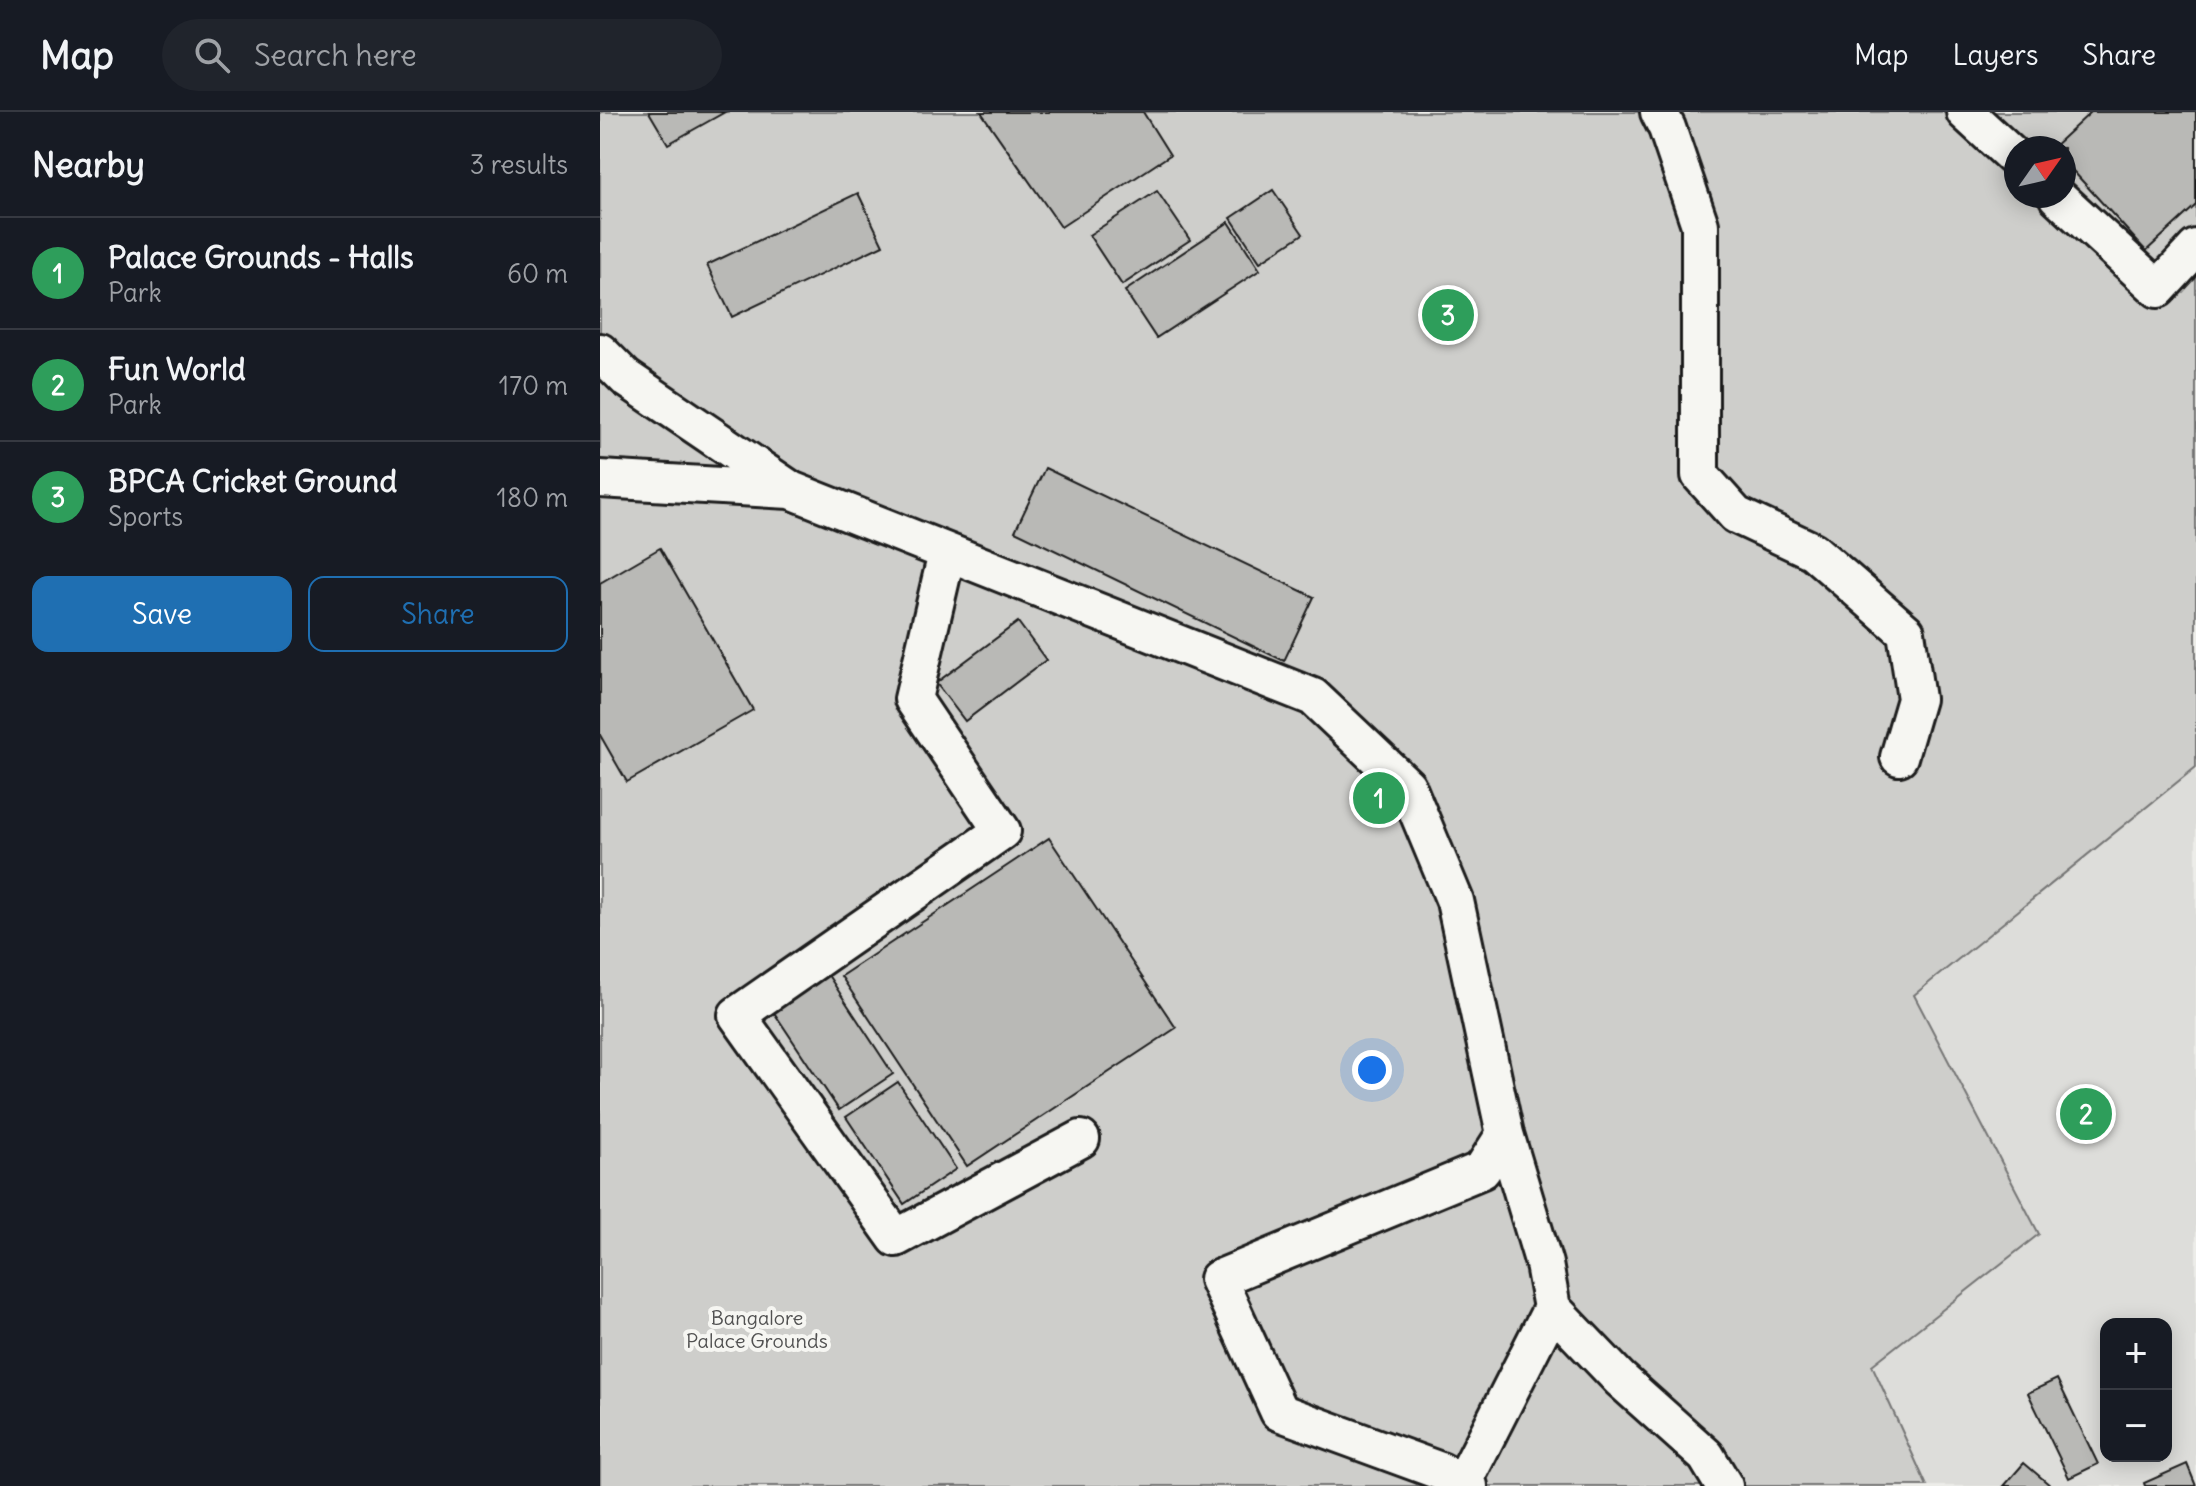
<!DOCTYPE html>
<meta charset="utf-8">
<style>
:root{--surface:#171b24;--page:#20242c;--text:#f1f3f6;--muted:#9ea1a6;--line:#363941;--accent:#1f6fb2}
body{margin:0;font-family:Delius,sans-serif;background:var(--page);color:var(--text)}
.controls{position:absolute;right:24px;bottom:24px;display:grid;overflow:hidden;border-radius:16px;box-shadow:0 4px 20px #0003}
.controls button{width:72px;height:72px;display:grid;place-items:center;padding:0;border:0;border-bottom:2px solid var(--line);background:var(--surface);color:var(--text);font:40px sans-serif}
.compass{position:absolute;left:1404px;top:24px;width:72px;height:72px;border-radius:50%;background:var(--surface);box-shadow:0 4px 20px #0003;rotate:56deg}
.you{position:absolute;left:772px;top:958px;width:28px;height:28px;margin:-20px;border:6px solid #fff;border-radius:50%;background:#1a73e8;box-shadow:0 0 0 12px #1a73e833}
.badge{display:grid;place-items:center;width:52px;height:52px;border-radius:50%;background:var(--accent);color:#fff;font-size:26px;font-weight:700}
.pin{position:absolute;translate:-50% -50%;border:4px solid #fff;box-shadow:0 2px 8px #0006}
.list{margin:0;padding:0;list-style:none}
h2{display:flex;justify-content:space-between;align-items:center;height:104px;margin:0;padding:0 32px;font-size:34px}
h2 small{font-size:26px;font-weight:400;color:var(--muted)}
.list li{display:grid;grid-template-columns:52px 1fr auto;gap:24px;align-items:center;box-sizing:border-box;height:112px;padding:0 32px;border-top:2px solid var(--line)}
.list b{display:block;font-size:30px;white-space:nowrap}
.list p{margin:0;font-size:26px;white-space:nowrap;color:var(--muted)}
.list em{font-size:26px;font-style:normal;color:var(--muted)}
.actions{display:flex;gap:16px;padding:24px 32px}
.actions a{flex:1;padding:18px 0;border:2px solid var(--accent);border-radius:16px;text-align:center;font-size:28px;color:var(--accent)}
.actions .main{background:var(--accent);color:#fff}
.icon{flex:none;width:44px;height:44px;fill:none;stroke:currentColor;stroke-width:2;stroke-linecap:round;stroke-linejoin:round}
.map{position:relative;flex:none;width:1596px;height:1374px;overflow:hidden}
header{display:flex;align-items:center;gap:48px;box-sizing:border-box;height:112px;padding:0 40px;background:var(--surface);border-bottom:2px solid var(--line)}
header strong{font-size:38px}
nav{display:flex;gap:44px;margin-inline-start:auto;font-size:28px}
.search{width:560px;height:72px;background:var(--page);display:flex;align-items:center;gap:20px;box-sizing:border-box;padding:0 28px;border-radius:44px;color:var(--muted);font-size:30px}
main{display:flex}
aside{flex:1;background:var(--surface)}
.map>svg:first-child{display:block}
.built{fill:#ddddda;fill-rule:evenodd}
.green{fill:#cececb;stroke:#757574;stroke-width:2;fill-rule:evenodd}
.building{fill:#b9b9b6;stroke:#1c1c1c;stroke-width:2}
.lines{fill:none;stroke-linecap:round;stroke-linejoin:round}
.minor-casing{stroke:#1c1c1c;stroke-width:42}
.minor{stroke:#f6f6f2;stroke-width:36}
.labels{text-anchor:middle;stroke-width:8;stroke-linejoin:round;paint-order:stroke}
.park-label{font-size:20px;fill:#515151;stroke:#f6f6f2}
</style>
<header>
<strong>Map</strong>
<div class="search"><svg class="icon" aria-label="search" viewBox="0 0 24 24"><circle cx="10" cy="10" r="6"/><path d="M15 15l6 6"/></svg>Search here</div>
<nav><a>Map</a><a>Layers</a><a>Share</a></nav>
</header>
<main>
<aside>
<h2>Nearby<small>3 results</small></h2>
<ul class="list">
<li><span class="badge" style="background:#2e9e5b">1</span><div><b>Palace Grounds - Halls</b><p>Park</p></div><em>60 m</em></li>
<li><span class="badge" style="background:#2e9e5b">2</span><div><b>Fun World</b><p>Park</p></div><em>170 m</em></li>
<li><span class="badge" style="background:#2e9e5b">3</span><div><b>BPCA Cricket Ground</b><p>Sports</p></div><em>180 m</em></li>
</ul>
<div class="actions"><a class="main">Save</a><a>Share</a></div>
</aside>
<div class="map">
<svg width="1596" height="1374" viewBox="0 0 1596 1374">
<rect width="100%" height="100%" fill="#edede9"/>
<filter id="ink" filterUnits="userSpaceOnUse"><feTurbulence type="fractalNoise" baseFrequency=".0125" numOctaves="2"/><feDisplacementMap in="SourceGraphic" scale="16" xChannelSelector="R" yChannelSelector="G"/><feConvolveMatrix kernelMatrix="1 2 1 2 8 2 1 2 1" color-interpolation-filters="sRGB"/></filter>
<g filter="url(#ink)">
<path class="built" d="M 1596,655 L 1596,1374 L 1327,1374 L 1272,1253 L 1439,1122 L 1314,883 ZM 1506,1212 L 1566,1212 L 1566,1344 L 1506,1344 Z"/>
<path class="green" d="M 0,0 L 1596,0 L 1596,655 L 1314,883 L 1439,1122 L 1272,1253 L 1327,1374 L 0,1374 ZM 1416,36 L 1464,36 L 1464,84 L 1416,84 Z"/>
<path class="building" d="M 49,0 L 125,0 L 68,32 Z
M 381,0 L 543,0 L 570,43 L 461,115 Z
M 1491,0 L 1596,0 L 1596,93 L 1546,139 L 1464,49 L 1464,36 L 1452,36 Z
M 673,78 L 703,122 L 660,150 L 631,106 Z
M 557,79 L 590,128 L 522,173 L 489,123 Z
M 258,81 L 283,133 L 132,205 L 107,153 Z
M 629,110 L 660,158 L 556,226 L 525,179 Z
M 445,356 L 714,485 L 684,549 L 415,419 Z
M 60,436 L 153,598 L 27,670 L 0,623 L 0,471 Z
M 418,510 L 446,548 L 365,609 L 336,571 Z
M 449,726 L 576,916 L 367,1054 L 241,864 Z
M 228,863 L 293,962 L 239,998 L 173,899 Z
M 298,970 L 356,1057 L 304,1092 L 246,1005 Z
M 1457,1267 L 1498,1352 L 1469,1366 L 1428,1281 Z
M 1424,1351 L 1451,1374 L 1404,1374 Z
M 1587,1352 L 1596,1374 L 1545,1374 L 1544,1371 Z"/>
<g class="lines">
<g class="minor-casing">
<path id="minor" d="M 1059,0 L 1067,16 L 1100,113 L 1100,363 L 1136,403 L 1213,439 L 1306,520 L 1316,587 L 1299,645
M 1365,0 L 1416,47
M 1457,84 L 1558,177 L 1596,136
M 0,240 L 26,266 L 191,378 L 713,585 L 807,674 L 855,789 L 905,1022 L 882,1058 L 618,1167 L 679,1300 L 840,1359 L 869,1374
M 0,367 L 190,378
M 347,441 L 313,587 L 402,719 L 137,903 L 296,1126 L 481,1027
M 952,1196 L 1020,1267 L 1106,1344 L 1124,1374
M 863,1371 L 952,1196 L 944,1152 L 905,1022"/>
</g>
<use href="#minor" class="minor"/>
</g>
</g>
<g class="labels">
<g class="park-label">
<text x="157" y="1213">Bangalore<tspan x="157" dy="23">Palace Grounds</tspan></text>
</g>
</g>
</svg>
<div class="controls">
<button>+</button>
<button>−</button>
</div>
<svg class="compass" viewBox="-18 -18 36 36"><path d="M0-13l5 13h-10z" fill="#e53935"/><path d="M0 13l5-13h-10z" fill="#9ea1a6"/></svg>
<div class="you"></div>
<div class="pin badge" style="left:779px;top:686px;background:#2e9e5b">1</div>
<div class="pin badge" style="left:1486px;top:1002px;background:#2e9e5b">2</div>
<div class="pin badge" style="left:848px;top:203px;background:#2e9e5b">3</div>
</div>
</main>
